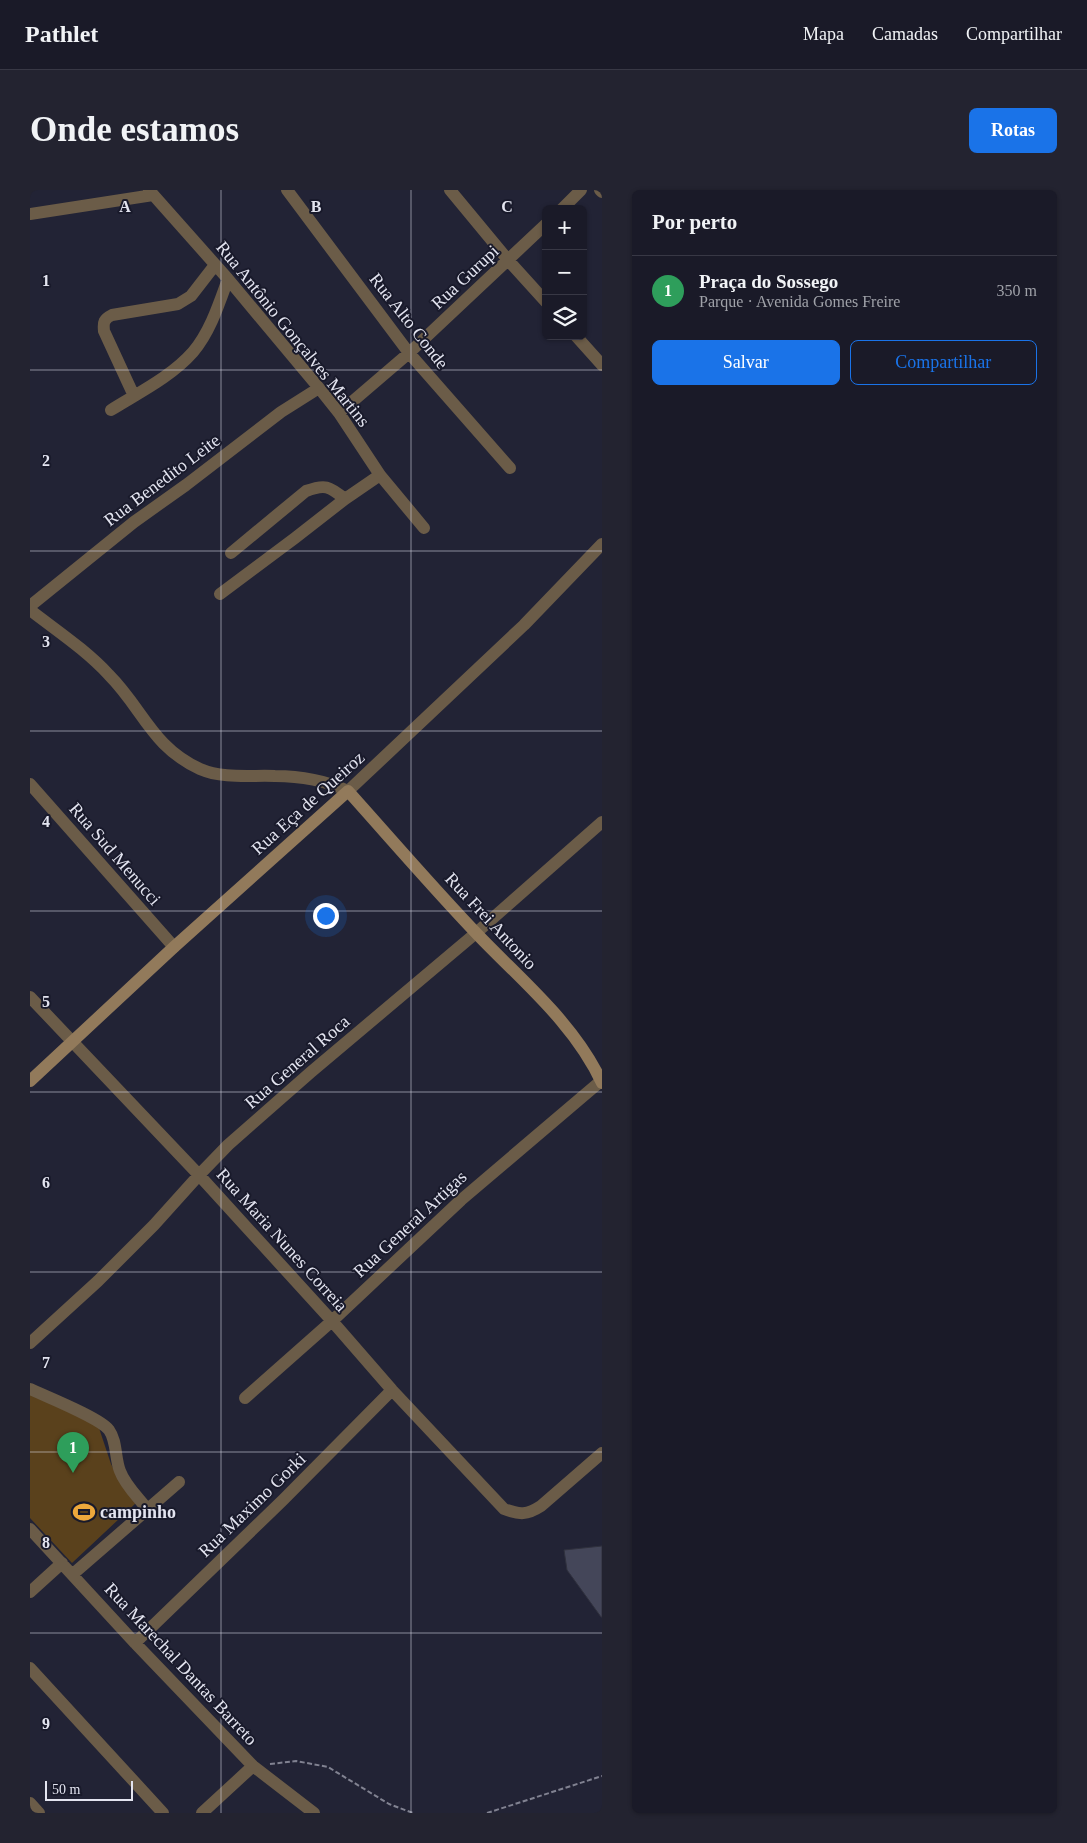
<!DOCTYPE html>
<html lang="pt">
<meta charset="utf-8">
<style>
:root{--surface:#1a1a28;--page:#232330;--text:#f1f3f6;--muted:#9fa1a8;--line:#383845;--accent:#1a73e8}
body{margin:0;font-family:"Times New Roman",serif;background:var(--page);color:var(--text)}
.controls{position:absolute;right:15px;top:15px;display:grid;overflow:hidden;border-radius:8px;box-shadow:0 1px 4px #0004}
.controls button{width:45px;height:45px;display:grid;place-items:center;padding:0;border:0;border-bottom:1px solid var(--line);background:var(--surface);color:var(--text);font:25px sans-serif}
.scale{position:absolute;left:15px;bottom:12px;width:88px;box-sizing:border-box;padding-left:5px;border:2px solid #e3e4f0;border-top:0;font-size:14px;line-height:18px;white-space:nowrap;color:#e3e4f0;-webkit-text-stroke:4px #191a2b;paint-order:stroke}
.you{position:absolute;left:295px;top:725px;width:18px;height:18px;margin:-12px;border:4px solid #fff;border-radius:50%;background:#1a73e8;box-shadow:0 0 0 8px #1a73e833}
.badge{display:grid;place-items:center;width:32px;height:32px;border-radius:50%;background:var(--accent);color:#fff;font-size:16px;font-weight:700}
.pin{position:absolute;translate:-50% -41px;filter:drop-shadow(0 1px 2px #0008)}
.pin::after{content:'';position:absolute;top:26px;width:18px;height:15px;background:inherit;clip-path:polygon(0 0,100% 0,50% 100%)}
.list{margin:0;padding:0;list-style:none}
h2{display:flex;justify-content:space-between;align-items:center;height:65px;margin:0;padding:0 20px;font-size:21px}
h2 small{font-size:16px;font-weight:400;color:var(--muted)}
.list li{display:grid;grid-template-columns:32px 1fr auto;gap:15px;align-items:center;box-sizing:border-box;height:70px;padding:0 20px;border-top:1px solid var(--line)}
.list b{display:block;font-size:19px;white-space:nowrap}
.list p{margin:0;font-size:16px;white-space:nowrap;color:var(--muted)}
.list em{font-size:16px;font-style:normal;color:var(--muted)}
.actions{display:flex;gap:10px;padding:15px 20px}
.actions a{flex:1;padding:11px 0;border:1px solid var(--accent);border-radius:8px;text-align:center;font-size:18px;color:var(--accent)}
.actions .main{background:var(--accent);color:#fff}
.icon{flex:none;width:28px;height:28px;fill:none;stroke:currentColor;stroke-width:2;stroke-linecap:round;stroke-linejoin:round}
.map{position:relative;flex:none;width:572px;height:1623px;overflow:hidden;border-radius:8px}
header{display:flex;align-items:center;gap:30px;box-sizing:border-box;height:70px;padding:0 25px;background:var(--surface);border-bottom:1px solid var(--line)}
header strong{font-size:24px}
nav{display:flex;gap:28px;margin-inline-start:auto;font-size:18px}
.intro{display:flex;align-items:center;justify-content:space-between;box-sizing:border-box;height:120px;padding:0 30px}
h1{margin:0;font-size:35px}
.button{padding:12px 22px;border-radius:8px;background:var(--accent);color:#fff;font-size:18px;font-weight:700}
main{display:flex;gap:30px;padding:0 30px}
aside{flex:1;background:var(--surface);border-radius:8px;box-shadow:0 1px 4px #0004}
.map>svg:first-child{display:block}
.park{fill:#5a411c}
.building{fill:#444659;stroke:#30313e}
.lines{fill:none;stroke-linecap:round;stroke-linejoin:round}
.path{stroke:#818291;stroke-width:2;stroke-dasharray:5 2.5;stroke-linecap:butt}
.street{stroke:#6b5c48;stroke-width:12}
.secondary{stroke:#927a5b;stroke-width:12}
.grid{fill:none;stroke:#e3e4f0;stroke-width:1;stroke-opacity:0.55}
.labels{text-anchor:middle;stroke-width:4;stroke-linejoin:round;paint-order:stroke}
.street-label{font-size:18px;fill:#e3e4f0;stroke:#191a2b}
.poi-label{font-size:18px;font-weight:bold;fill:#e3e4f0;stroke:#191a2b;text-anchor:start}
.grid-label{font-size:16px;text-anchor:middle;font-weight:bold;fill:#e3e4f0;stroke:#191a2b;stroke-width:4;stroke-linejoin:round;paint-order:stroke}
</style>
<header>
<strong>Pathlet</strong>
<nav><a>Mapa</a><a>Camadas</a><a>Compartilhar</a></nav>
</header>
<div class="intro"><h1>Onde estamos</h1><a class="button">Rotas</a></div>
<main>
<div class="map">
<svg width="572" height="1623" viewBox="0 0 572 1623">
<rect width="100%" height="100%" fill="#222335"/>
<path class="park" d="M 0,1202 L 68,1235 L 81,1274 L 90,1291 L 106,1313 L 42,1373 L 0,1328 Z"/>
<path class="building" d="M 572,1356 L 572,1427 L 571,1427 L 537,1380 L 534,1360 Z"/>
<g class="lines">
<path class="path" d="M 240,1574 L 266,1571 L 298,1577 L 359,1614 L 383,1623
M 457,1623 L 572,1586"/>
<path class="street" d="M 119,0 L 198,89 L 289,198 L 309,223 L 350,285 L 394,338
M 257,0 L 379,163 L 480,278
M 420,0 L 478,70 L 516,112
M 570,0 L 572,2
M 532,19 L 551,0
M 0,24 L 123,5
M 546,146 L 572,175
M 104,206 L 74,141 C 73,132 74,129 82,125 L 148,114 L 161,106 L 185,75
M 81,220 C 108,203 141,187 163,162 C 180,142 189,114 198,89
M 309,223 L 379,163 L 516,34
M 201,363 L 276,301 C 295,294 299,296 315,309
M 190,404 L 265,348 L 315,309 L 350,285
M 0,416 L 104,332 L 156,295 L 251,222 L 289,198
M 0,420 C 27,441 56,460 79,485 C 113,519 122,557 170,579 C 193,589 221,585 245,586 C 272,586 294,590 318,601 L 494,435 L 572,354
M 0,594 L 144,757
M 0,807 L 169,985 L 302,1131 L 362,1200 L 474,1319 C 490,1325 497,1325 511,1316 L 572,1263
M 0,1153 L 68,1091 L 124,1035 L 169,985 L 198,955 L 281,882 L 446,743 L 572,632
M 0,1199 C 17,1207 70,1228 79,1240 C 87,1251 85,1269 90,1281 C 95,1295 108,1307 117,1319
M 215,1208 L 302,1131 L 431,1010 L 572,890
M 0,1339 L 105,1453 L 223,1576 L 284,1623
M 43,1384 L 149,1292
M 0,1402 L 32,1373
M 105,1453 L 253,1310 L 362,1200
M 0,1478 L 133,1623
M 0,1613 L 9,1623
M 172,1623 L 223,1576"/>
<path class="secondary" d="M 0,891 L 144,757 L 318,601 C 361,649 404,699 448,745 C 492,791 545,834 572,893"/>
</g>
<path class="grid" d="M 191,0 L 191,1623M 381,0 L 381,1623M 0,180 L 572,180M 0,361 L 572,361M 0,541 L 572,541M 0,721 L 572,721M 0,902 L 572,902M 0,1082 L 572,1082M 0,1262 L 572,1262M 0,1443 L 572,1443"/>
<defs>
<g id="stadium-bare" transform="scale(1.725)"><path d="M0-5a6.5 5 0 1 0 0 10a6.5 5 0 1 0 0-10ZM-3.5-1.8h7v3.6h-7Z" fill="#eda83c" stroke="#191a2b" stroke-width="2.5" paint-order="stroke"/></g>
</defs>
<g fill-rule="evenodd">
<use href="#stadium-bare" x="54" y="1322"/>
</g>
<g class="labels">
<g class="street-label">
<text transform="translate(435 87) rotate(-43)" y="6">Rua Gurupi</text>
<text transform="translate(379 131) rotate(52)" y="6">Rua Alto Conde</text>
<text transform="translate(263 144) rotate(51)" y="6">Rua Antônio Gonçalves Martins</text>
<text transform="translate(132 290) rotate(-37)" y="6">Rua Benedito Leite</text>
<text transform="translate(278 613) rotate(-42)" y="6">Rua Eça de Queiroz</text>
<text transform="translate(85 664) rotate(49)" y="6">Rua Sud Menucci</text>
<text transform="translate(461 731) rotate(47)" y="6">Rua Frei Antonio</text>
<text transform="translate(267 872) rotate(-41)" y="6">Rua General Roca</text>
<text transform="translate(380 1034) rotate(-43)" y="6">Rua General Artigas</text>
<text transform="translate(252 1050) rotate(48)" y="6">Rua Maria Nunes Correia</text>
<text transform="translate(222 1315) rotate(-44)" y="6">Rua Maximo Gorki</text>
<text transform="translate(151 1474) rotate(47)" y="6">Rua Marechal Dantas Barreto</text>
</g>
<g class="poi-label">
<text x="70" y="1328">campinho</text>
</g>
</g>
<g class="grid-label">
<text x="95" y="22">A</text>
<text x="286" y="22">B</text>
<text x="477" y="22">C</text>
<text x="16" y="96">1</text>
<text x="16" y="276">2</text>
<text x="16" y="457">3</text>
<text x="16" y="637">4</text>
<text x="16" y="817">5</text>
<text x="16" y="998">6</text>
<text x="16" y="1178">7</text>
<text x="16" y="1358">8</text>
<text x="16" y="1539">9</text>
</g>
</svg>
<div class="controls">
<button>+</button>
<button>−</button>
<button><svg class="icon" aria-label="layers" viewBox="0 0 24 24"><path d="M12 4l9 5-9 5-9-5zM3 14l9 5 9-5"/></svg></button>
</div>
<div class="scale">50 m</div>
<div class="you"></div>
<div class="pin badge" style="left:43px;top:1283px;background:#2e9e5b">1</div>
</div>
<aside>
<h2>Por perto<small></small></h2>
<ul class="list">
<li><span class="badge" style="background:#2e9e5b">1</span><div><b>Praça do Sossego</b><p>Parque · Avenida Gomes Freire</p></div><em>350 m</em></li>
</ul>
<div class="actions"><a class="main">Salvar</a><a>Compartilhar</a></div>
</aside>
</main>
